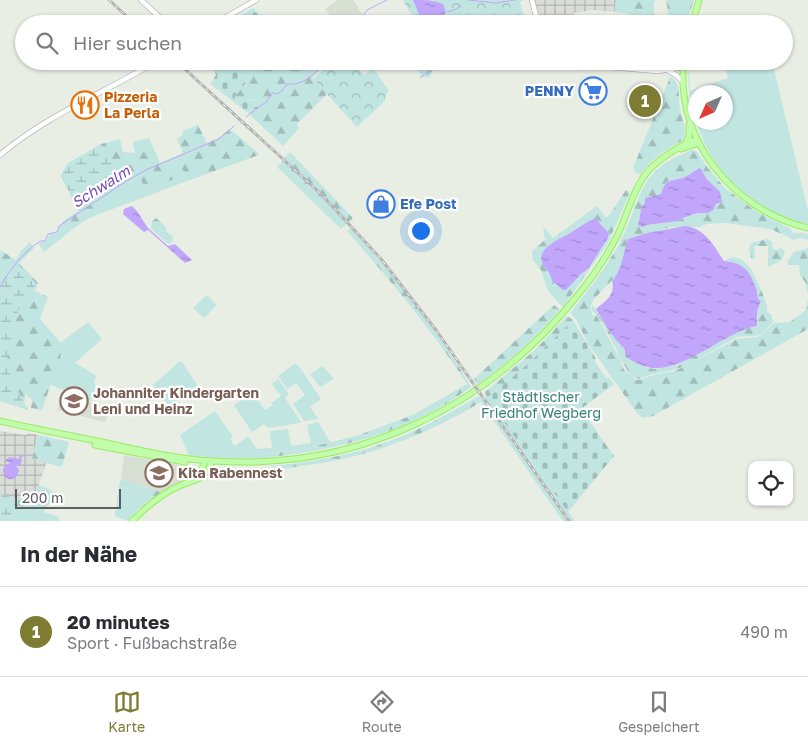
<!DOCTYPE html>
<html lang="de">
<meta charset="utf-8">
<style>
:root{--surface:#fff;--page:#f7f7f7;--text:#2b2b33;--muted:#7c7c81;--line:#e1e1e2;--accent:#7e7b33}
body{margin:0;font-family:"Golos Text",sans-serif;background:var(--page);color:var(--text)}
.controls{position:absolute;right:15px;bottom:15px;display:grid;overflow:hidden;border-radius:10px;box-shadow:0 1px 4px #0004}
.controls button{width:45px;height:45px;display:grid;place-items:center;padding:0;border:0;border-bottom:1px solid var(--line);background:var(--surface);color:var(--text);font:25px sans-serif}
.compass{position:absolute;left:688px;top:85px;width:45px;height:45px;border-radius:50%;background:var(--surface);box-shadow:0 1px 4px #0004;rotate:225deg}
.scale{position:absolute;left:15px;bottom:12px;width:106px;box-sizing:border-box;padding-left:5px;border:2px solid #605c64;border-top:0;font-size:14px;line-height:18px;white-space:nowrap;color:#605c64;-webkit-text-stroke:4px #fff;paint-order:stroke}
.you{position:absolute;left:420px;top:230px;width:18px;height:18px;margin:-12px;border:4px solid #fff;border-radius:50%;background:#1a73e8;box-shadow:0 0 0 8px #1a73e833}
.badge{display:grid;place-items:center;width:32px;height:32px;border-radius:50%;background:var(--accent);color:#fff;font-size:16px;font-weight:700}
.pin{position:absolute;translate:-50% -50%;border:2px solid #fff;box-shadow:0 1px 5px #0006}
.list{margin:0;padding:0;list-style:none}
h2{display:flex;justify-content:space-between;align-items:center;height:65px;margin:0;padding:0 20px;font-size:21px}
h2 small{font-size:16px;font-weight:400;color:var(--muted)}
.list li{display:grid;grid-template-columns:32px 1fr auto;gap:15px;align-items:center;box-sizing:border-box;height:90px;padding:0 20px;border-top:1px solid var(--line)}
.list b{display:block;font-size:19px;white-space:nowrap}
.list p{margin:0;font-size:16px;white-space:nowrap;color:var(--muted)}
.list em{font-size:16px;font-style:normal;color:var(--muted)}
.icon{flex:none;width:28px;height:28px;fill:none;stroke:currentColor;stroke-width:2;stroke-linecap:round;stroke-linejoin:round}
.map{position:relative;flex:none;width:808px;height:521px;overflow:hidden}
.search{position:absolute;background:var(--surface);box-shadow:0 1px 4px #0004;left:15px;right:15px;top:15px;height:55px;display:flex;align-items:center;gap:12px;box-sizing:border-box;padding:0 18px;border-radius:28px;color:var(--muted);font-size:19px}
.sheet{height:155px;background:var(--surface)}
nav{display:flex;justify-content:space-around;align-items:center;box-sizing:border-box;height:70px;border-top:1px solid var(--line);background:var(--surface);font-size:14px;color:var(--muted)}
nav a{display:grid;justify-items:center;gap:2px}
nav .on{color:var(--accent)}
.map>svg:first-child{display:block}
.industrial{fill:url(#industrial-grid)}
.education{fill:#d7ded2}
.green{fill:#c1e5e1;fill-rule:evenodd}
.forest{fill:url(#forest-firs);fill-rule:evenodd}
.wetland{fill:url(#wetland-marsh)}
.cemetery{fill:url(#cemetery-stones)}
.park{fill:url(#park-crowns)}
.water{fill:url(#water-ripples)}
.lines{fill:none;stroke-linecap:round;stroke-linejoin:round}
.stream{stroke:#c1a6fc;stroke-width:1}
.minor-casing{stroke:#bdb9c0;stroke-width:6}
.major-casing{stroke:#98ed5e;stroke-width:7}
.minor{stroke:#fff;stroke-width:4.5}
.major{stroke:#c2fdab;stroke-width:5}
.rail-casing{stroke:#b4b3b4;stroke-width:3}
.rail{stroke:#fff;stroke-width:1;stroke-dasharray:4;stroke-linecap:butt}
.labels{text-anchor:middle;stroke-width:4.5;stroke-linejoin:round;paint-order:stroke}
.shop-label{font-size:14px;font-weight:bold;fill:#366cbe;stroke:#fff;text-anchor:end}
.food-label{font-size:14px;font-weight:bold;fill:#c56008;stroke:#fff;text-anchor:start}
.education-label{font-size:14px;font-weight:bold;fill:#785e54;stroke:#fff;text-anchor:start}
.park-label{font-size:14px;fill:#36817b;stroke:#fff}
.water-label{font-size:15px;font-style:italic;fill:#7749c0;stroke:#fff}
</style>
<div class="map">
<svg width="808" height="521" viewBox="0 0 808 521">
<defs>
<pattern id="industrial-grid" width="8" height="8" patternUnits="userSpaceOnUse" patternTransform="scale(1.25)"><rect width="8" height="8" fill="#d9ddd7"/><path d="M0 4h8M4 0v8" fill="none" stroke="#b3b6b2"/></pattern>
<pattern id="forest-firs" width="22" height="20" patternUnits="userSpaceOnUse" patternTransform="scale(1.25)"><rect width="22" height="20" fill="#c1e5e1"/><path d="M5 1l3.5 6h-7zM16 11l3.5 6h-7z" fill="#a0bdba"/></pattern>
<pattern id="wetland-marsh" width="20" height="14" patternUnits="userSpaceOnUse" patternTransform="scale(1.25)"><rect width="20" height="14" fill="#c1e5e1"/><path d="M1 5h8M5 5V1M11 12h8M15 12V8" fill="none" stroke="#a0bdba"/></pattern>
<pattern id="cemetery-stones" width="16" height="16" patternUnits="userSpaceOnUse" patternTransform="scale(1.25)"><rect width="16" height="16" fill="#c1e5e1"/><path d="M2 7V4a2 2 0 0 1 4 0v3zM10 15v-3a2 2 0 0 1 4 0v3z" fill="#a0bdba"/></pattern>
<pattern id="park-crowns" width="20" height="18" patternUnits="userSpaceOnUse" patternTransform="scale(1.25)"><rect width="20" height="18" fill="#c1e5e1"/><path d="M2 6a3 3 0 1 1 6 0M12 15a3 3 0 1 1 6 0" fill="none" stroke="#a0bdba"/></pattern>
<pattern id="water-ripples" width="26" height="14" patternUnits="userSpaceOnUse" patternTransform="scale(1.25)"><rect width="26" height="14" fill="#c1a6fc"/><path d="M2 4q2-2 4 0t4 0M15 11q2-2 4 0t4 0" fill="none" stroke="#a08ad0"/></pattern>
</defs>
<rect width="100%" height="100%" fill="#e8eee4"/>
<path class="industrial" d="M 535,0 L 616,0 L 615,12 L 592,10 L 574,13 L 575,24 L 549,24 L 549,19 L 540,21 Z
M 0,431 L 26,435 L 28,433 L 38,435 L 32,459 L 46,463 L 33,503 L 0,495 Z"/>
<path class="education" d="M 338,0 L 353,0 L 362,14 L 354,24 L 338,24 L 325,9 Z
M 64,392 L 110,410 L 105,422 L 57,410 Z
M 124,455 L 195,468 L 196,475 L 161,492 L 121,479 Z"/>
<path class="green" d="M 723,61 L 756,61 L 758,68 L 773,65 L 808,211 L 808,224 C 801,222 793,221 786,218 C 725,197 688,133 688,72 L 689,69 L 690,91 L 728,78 ZM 696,92 L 726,92 L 726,122 L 696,122 Z
M 177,156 L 187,181 L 102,213 L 96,201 L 125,182 L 127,183 L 140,175 L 174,179 L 164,161 Z
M 63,224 L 68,233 L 44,252 L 38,243 L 46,241 L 50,234 L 58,233 L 59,227 Z
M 207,295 L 217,305 L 204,318 L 193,308 Z
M 88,322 L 102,339 L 75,363 L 97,376 L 94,381 L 96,388 L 91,401 L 51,385 L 55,347 Z
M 179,362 L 182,362 L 198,386 L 169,406 L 153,385 Z
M 294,364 L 298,365 L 321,399 L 310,407 L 318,419 L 304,421 L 293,404 L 305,395 L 296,383 L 287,389 L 278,376 Z
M 323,366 L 334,379 L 320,387 L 310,374 Z
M 278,379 L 289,394 L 285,398 L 301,422 L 300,423 L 268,428 L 264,424 L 252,432 L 234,405 L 252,392 L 265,410 L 273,405 L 271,403 L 281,396 L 272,384 Z
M 488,396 L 488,398 L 575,521 L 563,521 L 555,510 L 481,402 L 482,400 Z
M 215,411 L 232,435 L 231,441 L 235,446 L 248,436 L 257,449 L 272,448 L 270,431 L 288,429 L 291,446 L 311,443 L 307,425 L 318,422 L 331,443 L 312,447 L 259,455 L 261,458 C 237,460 212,458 189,455 L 180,435 Z
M 39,485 L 50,490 L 55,494 L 44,512 L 59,517 L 59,521 L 0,521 L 0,495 L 33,503 Z
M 119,486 L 153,496 L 138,509 L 128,521 L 115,516 Z"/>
<path class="forest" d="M 616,0 L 660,0 L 654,1 L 654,16 L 642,24 L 629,24 L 630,14 L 615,12 Z
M 666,0 L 694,0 L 686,24 L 670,24 Z
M 262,61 L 328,61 L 312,78 L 327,94 L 297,124 L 299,128 L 283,146 L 247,112 L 263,102 C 254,97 244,102 234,98 Z
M 670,77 C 682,82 678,99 680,109 C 682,121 688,130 683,140 C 666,150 651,158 640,175 L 635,172 L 633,168 Z
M 198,125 L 207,143 L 218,138 L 230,129 L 258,153 L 259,155 L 187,181 L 177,156 L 183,153 L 177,139 L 183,134 L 182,131 Z
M 149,138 L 160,163 L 164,161 L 174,179 L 145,191 L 140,175 L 126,183 L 125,182 L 96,200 L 102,213 L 85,220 L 68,233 L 62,222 L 78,211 L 61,176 L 67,164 L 101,144 L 120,139 L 123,152 L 135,153 L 133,142 Z
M 693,150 L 697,152 L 708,168 L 725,188 L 757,212 L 790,228 L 793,233 L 808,234 L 808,240 L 801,238 L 793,240 L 789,237 L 770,229 L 726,223 L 707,224 L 700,227 L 671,227 L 628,239 L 618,274 L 593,300 L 591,306 L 592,315 L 597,316 L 618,356 L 617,350 L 598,316 L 592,311 L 592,305 C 606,317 611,337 624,348 L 624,352 L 638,364 L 648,368 L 656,369 L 678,365 L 741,330 L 757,326 L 758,306 L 760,304 C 758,298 758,294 756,288 C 750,270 742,263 724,261 C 744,247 756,278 762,292 C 764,299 768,304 767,312 L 771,314 L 773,322 L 761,334 L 755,336 L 737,337 L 685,366 L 673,370 L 653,374 L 639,379 L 631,376 L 619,357 L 624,370 L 635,379 L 639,380 L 657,374 L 675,371 L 737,339 L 758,337 L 774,323 L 790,322 L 806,310 L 808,299 L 808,329 L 653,416 L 643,418 L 637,413 L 589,345 L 575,318 L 570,313 C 588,291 605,269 619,244 C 643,199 636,169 693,150 ZM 697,169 L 702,171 C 709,183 720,188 722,202 L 716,204 L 713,209 L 708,213 L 697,213 L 683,218 L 678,221 L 647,225 L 640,227 L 638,222 L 646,201 L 650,196 L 657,196 L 662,194 C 665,177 670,182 682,178 C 687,176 692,172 697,169 Z
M 290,152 L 353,218 L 341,229 L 277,167 Z
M 626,190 L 630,192 L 608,243 L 563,307 L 553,297 L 547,288 L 541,270 L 533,260 L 532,251 L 545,240 L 543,226 L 553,238 L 597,206 L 605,217 L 608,217 ZM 593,219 L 599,220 L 600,224 L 609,233 L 603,247 L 594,257 L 588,269 L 574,280 L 558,286 L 555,285 C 551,271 542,269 542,255 L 576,228 Z
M 156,218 L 166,227 L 167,233 L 173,236 L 172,243 L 168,244 L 151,229 L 152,221 Z
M 351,228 C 395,277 438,330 471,387 C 409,433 336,451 261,458 L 259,455 L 312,447 L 356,436 L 413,415 L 467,384 C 432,330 390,280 347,231 Z
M 767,239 L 772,242 L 773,249 L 777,250 L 781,248 L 785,251 L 782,260 L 768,267 L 768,246 L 754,246 L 755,259 L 751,258 L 749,248 L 751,243 Z
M 30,242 L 34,248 L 19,263 L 38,283 L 35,291 L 48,297 L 40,319 L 62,344 L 55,347 L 61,355 L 42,410 L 31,408 L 32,400 L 26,394 L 23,407 L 0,401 L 0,250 L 16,260 L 21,251 Z
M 808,248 L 808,296 L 806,283 L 800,275 L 799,265 L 789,265 L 787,262 L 794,252 Z
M 554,305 L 560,310 C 535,338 509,362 478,384 L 474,379 Z
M 567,316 L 573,320 L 530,362 L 487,398 L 485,392 L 536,349 Z
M 479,396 L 482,400 L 481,402 C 426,435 365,459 301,466 C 292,467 279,471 271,466 C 311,462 349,456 387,442 C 419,431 449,413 479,396 Z
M 38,435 L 69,442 L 62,467 L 32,459 Z
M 263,468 L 264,470 L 262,471 L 223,476 L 207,481 L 206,479 L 216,470 L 241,470 Z
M 121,479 L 163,493 L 128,521 L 153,496 L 119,486 Z"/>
<path class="wetland" d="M 101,144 L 125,182 L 79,212 L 61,175 L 67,164 Z
M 17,263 L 36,283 L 31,292 L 20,305 L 14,324 L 14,339 L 9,347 L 7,362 L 11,377 L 28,410 L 0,401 L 0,287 Z
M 0,494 L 33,503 L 11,521 L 0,521 Z"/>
<path class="cemetery" d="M 254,8 L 266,24 L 224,24 Z
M 208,61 L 262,61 L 234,98 C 244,102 254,98 263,102 L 247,112 L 210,84 L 216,75 Z
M 573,320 L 596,359 L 595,362 L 607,379 L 610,378 L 614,384 L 581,409 L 614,456 L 568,512 L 487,398 L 530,362 Z"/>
<path class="park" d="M 403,0 L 524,0 L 520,2 L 526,22 L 524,24 L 416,24 Z
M 332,61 L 342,61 L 349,66 L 352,64 L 364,75 L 373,68 L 389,91 L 386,94 L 385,101 L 357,127 L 313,79 Z
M 410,61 L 436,61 L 431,75 L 429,78 L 423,77 Z"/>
<path class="water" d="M 413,0 C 424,0 434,0 443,4 C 444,7 446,10 445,13 C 444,20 431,23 426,24 L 418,12 Z
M 700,168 L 707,179 L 720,192 L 722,202 L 716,204 L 713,210 L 708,213 L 697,213 L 683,218 L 678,221 L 647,225 L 642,227 L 638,225 L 642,206 L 645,203 L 645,198 L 661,194 C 666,178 669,182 682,178 C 689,176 694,170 700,168 Z
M 132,206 L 137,211 L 148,228 L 168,246 L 175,244 L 192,260 L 185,263 L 148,230 L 144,232 L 123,214 L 124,209 Z
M 593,219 L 598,219 L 600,224 L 609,233 L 608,238 L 588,269 L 580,275 L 566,290 L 563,290 L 552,281 C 550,269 544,270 542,262 C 537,247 561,239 570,233 C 577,228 585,223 593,219 Z
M 685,226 C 705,228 714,246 724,261 C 743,263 749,269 756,288 C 758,293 756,297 761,302 C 756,310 757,317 757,326 C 722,332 681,376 647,367 C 639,365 633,361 626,357 L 624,348 C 614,340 603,321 596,309 C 605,301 616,295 612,281 C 622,270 623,253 628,239 L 647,233 Z
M 20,455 L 23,457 L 20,459 L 22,460 L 20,466 L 15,465 L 19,470 L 17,476 L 13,479 C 6,480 3,476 3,469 L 7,464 L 11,463 L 5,461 L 6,459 L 8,459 L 9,457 L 19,459 Z"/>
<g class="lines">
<path class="stream" d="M 468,0 L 496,3 L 515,0
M 446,12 L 454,10 L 461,6
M 357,24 L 367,10 L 387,0
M 420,78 L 431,69 L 434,61
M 246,117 L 267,101 L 272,93 L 277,94 L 282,91 L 287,84 C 304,86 315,73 327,61
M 0,287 C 10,269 23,253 40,241 L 45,241 L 48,234 L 57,232 L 59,226 L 125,182 L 146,170 L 219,139 L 234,126"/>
<g class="minor-casing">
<path id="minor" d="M 141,0 L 167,24
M 532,0 L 538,24
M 214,24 L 256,0
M 554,61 L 563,63 L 658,71 L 683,67
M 669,71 L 676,75 L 683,82
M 0,155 C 47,115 104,93 157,61"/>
</g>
<g class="major-casing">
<path id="major" d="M 692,24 L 699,0
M 684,61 C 674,139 734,211 808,228
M 686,143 L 689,136 L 689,125
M 681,149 L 699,143
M 0,421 C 34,429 68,435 102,442 C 139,450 175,459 213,461 C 357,471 487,408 577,296 C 593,277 607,256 618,234 C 628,213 634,187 649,170 C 660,158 676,149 690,141 L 694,141 L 699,143
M 95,445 L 185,462
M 196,478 L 200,474 L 205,461
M 132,521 C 146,507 161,494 179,486 C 187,482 198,481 204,475 C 208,471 210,467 211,461"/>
</g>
<use href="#minor" class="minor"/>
<use href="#major" class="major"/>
<g class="rail-casing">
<path id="rail" d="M 109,0 L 135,24
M 176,61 L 321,194 L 381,259 L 436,330 L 569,521"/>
</g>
<use href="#rail" class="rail"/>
</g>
<defs>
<g id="supermarket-ring" transform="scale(1.4375)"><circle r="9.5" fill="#fff" stroke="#3f7fe0" stroke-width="1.5"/><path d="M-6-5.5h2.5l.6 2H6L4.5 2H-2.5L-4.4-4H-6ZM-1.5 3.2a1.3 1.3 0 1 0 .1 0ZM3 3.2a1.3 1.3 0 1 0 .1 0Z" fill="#3f7fe0"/></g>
<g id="restaurant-ring" transform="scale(1.4375)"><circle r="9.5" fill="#fff" stroke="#e8710a" stroke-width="1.5"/><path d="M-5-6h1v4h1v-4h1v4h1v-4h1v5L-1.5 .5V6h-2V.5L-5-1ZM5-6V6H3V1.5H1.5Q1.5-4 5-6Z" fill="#e8710a"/></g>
<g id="shop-ring" transform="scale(1.4375)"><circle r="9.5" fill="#fff" stroke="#3f7fe0" stroke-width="1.5"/><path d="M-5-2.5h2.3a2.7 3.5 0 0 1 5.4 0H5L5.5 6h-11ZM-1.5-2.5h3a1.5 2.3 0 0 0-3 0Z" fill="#3f7fe0"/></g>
<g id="school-ring" transform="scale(1.4375)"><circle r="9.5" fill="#fff" stroke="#8d6e63" stroke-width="1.5"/><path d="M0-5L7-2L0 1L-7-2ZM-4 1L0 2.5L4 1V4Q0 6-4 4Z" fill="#8d6e63"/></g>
</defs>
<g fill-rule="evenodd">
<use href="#supermarket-ring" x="593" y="91"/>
<use href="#restaurant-ring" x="85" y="105"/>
<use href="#shop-ring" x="381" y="204"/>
<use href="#school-ring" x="74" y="401"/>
<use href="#school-ring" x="159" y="473"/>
</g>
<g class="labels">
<g class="shop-label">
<text x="574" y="96">PENNY</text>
<text x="400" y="209" text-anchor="start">Efe Post</text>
</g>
<g class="food-label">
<text x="104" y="102">Pizzeria<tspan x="104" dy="16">La Perla</tspan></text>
</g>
<g class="education-label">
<text x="93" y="398">Johanniter Kindergarten<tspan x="93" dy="16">Leni und Heinz</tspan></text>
<text x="178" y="478">Kita Rabennest</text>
</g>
<g class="park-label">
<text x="541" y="402">Städtischer<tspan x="541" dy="16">Friedhof Wegberg</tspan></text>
</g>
<g class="water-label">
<text transform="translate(101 187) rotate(-32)" y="5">Schwalm</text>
</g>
</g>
</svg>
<div class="controls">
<button><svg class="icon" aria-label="locate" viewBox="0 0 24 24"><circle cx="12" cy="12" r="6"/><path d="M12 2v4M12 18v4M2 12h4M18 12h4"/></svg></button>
</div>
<svg class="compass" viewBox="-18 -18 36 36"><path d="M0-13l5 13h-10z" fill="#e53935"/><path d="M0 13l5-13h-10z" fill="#7c7c81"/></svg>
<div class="scale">200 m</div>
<div class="you"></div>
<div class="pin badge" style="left:645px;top:101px">1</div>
<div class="search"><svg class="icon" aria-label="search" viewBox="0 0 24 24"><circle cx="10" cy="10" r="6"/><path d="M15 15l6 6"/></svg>Hier suchen</div>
</div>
<section class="sheet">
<h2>In der Nähe<small></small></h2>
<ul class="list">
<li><span class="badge">1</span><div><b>20 minutes</b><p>Sport · Fußbachstraße</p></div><em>490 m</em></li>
</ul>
</section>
<nav>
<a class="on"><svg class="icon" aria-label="map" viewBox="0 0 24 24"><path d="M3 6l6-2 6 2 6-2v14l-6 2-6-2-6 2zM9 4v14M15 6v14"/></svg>Karte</a>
<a><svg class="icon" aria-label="directions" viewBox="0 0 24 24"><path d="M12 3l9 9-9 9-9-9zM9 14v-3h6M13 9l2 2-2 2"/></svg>Route</a>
<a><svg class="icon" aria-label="saved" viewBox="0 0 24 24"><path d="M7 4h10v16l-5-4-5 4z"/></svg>Gespeichert</a>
</nav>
